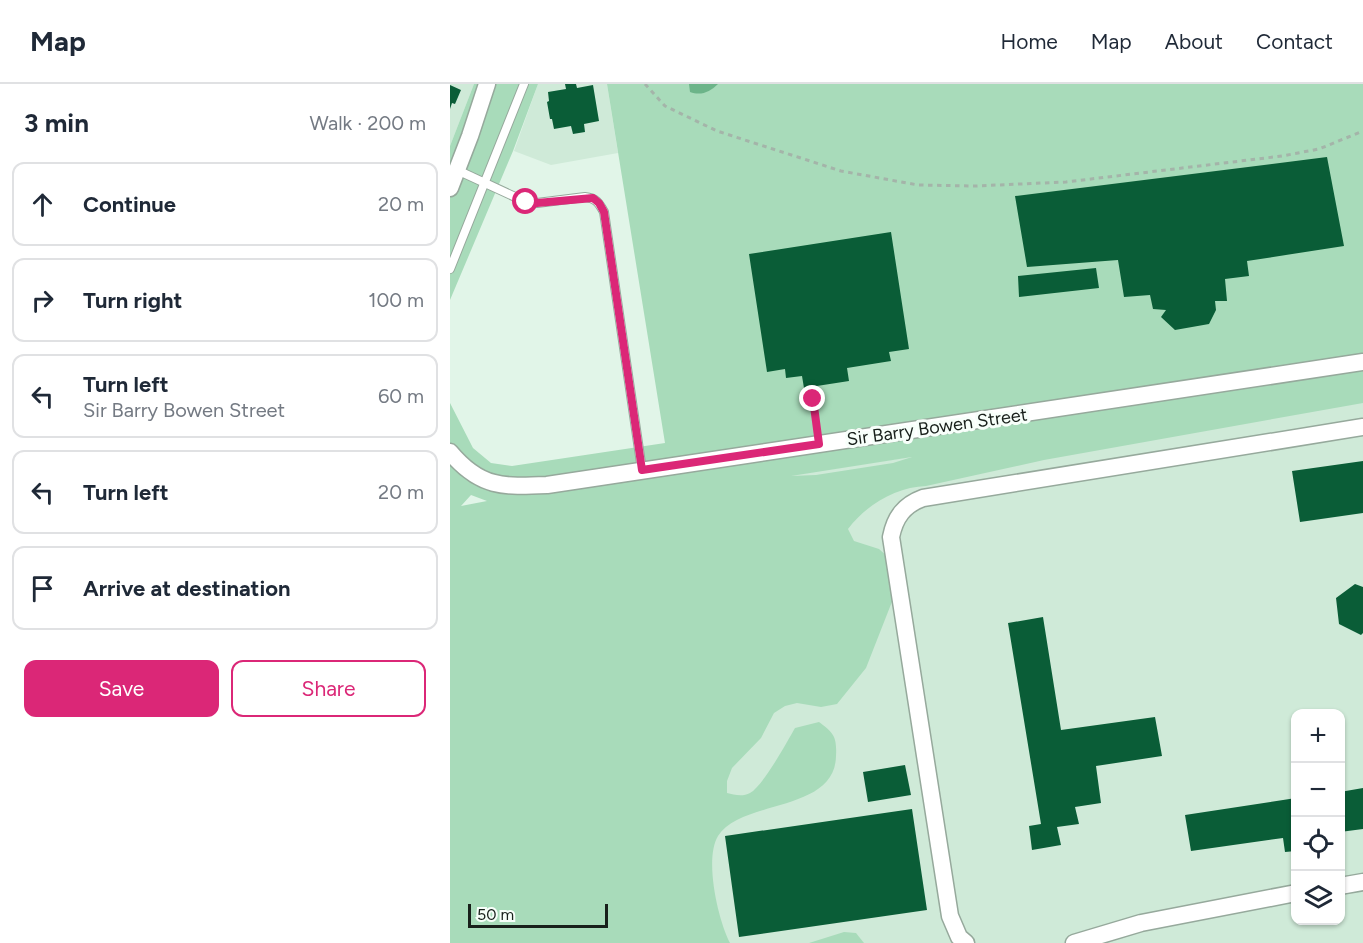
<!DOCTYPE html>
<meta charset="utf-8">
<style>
:root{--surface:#fff;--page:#f2f2f3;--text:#1f2937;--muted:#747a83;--line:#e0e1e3;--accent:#db2777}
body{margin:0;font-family:Figtree,sans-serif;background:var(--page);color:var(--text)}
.controls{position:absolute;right:18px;bottom:18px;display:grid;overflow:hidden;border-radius:12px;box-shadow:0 2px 4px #0004}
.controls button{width:54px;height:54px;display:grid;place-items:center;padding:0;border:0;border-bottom:2px solid var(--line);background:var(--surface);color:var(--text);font:30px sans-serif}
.scale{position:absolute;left:18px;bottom:15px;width:140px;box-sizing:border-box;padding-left:6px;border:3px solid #18201b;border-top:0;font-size:16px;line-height:21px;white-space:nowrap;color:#18201b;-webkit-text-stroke:4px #f7fffa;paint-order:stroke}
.stop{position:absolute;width:18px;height:18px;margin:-14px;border:4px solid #db2777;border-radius:50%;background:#fff}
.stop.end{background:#db2777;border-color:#fff;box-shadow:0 2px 6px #0008}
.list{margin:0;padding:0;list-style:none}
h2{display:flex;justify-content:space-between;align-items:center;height:78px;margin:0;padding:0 24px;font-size:26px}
h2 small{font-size:20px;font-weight:400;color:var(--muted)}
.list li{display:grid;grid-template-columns:39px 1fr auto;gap:18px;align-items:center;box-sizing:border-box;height:84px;margin:0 12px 12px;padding:0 12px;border:2px solid var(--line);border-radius:12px}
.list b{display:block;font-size:22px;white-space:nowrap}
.list p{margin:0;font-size:20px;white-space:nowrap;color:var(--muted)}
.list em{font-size:20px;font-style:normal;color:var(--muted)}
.actions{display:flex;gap:12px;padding:18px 24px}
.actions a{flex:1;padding:14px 0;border:2px solid var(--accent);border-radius:12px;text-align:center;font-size:21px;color:var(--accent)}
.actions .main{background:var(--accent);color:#fff}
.icon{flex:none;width:33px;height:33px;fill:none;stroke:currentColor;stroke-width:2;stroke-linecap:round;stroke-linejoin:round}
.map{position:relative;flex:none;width:913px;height:859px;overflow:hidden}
header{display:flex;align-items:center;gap:36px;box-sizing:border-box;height:84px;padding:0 30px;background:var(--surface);border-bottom:2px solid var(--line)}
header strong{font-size:28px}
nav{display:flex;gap:33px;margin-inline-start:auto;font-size:21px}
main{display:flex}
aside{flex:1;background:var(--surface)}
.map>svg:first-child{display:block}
.built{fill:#cfead8;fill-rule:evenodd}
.green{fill:#a8dbba;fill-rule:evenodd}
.water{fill:#6cb489}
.building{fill:#0a5d37}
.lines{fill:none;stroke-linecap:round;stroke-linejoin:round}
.service-casing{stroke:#96a99c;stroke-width:10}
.minor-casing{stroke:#96a99c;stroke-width:19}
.path{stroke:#a4b4a9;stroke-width:3;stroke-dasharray:4.5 4.5;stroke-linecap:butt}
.service{stroke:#fff;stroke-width:8}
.minor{stroke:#fff;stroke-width:16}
.route{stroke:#db2777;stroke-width:8}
.labels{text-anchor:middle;stroke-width:6;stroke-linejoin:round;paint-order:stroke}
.street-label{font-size:18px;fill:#18201b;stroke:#f7fffa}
</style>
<header>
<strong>Map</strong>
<nav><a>Home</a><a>Map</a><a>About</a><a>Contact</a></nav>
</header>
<main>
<aside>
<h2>3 min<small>Walk · 200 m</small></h2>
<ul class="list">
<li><svg class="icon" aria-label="ahead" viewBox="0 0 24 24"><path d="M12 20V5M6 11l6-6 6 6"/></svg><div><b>Continue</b></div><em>20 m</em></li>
<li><svg class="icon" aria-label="right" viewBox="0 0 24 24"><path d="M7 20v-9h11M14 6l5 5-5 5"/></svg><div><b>Turn right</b></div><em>100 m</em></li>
<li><svg class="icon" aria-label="left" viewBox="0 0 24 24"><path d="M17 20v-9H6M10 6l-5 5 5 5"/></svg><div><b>Turn left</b><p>Sir Barry Bowen Street</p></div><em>60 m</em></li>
<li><svg class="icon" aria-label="left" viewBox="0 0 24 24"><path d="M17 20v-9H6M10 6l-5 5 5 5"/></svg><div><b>Turn left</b></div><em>20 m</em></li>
<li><svg class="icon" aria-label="arrive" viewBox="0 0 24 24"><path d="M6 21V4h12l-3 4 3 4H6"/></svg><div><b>Arrive at destination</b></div></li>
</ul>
<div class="actions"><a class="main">Save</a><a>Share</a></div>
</aside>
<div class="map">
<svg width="913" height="859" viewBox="0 0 913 859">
<rect width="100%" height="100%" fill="#e1f5e8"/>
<path class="built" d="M 0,0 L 24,0 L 0,62 Z
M 88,0 L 157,0 L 168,69 L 101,81 L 64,67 Z
M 913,304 L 913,859 L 277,859 L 152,420 ZM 846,630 L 890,630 L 890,836 L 846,836 Z"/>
<path class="green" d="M 24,0 L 88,0 L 63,67 L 0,216 L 0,62 Z
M 157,0 L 913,0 L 913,319 L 594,376 L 476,402 C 446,403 416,421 398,445 L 404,457 L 429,465 L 438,473 L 445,510 L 416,584 L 387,620 L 371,623 L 347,619 L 335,622 L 324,629 L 311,654 L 282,684 L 277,697 L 277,709 C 284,711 293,713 300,709 C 313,702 337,658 345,644 L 369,638 C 384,649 387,653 386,672 C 385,729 291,715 268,752 C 254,775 268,836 280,859 L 0,859 L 0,319 L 23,364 L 41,379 L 62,382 L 215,359 ZM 462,373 L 443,379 L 366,391 L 341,392 ZM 21,411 L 37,417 L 11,422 Z
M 394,848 L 406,849 L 414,859 L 359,859 Z"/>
<path class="water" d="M 239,0 L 268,0 C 260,8 251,12 240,8 Z"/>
<path class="building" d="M 115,0 L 126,0 L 127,4 L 143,1 L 149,37 L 134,40 L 135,48 L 123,50 L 121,42 L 104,45 L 102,35 L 100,35 L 97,18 L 99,17 L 98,8 L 116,5 Z
M 0,1 L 11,6 L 5,20 L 2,19 L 0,25 Z
M 877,73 L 894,162 L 797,177 L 799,192 L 775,195 L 777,217 L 765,217 L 766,226 L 759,240 L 725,246 L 711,233 L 716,226 L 703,225 L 700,211 L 674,213 L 668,176 L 577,183 L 565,112 Z
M 441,148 L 459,265 L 439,268 L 441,277 L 397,284 L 399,297 L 354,304 L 352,292 L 336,294 L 335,285 L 317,288 L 299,170 Z
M 646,184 L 649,204 L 569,213 L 568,192 Z
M 913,377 L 913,429 L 850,438 L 842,387 Z
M 905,500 L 913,503 L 913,549 L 911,551 L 889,540 L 886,514 Z
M 593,533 L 611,646 L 705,633 L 712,672 L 646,682 L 651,719 L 625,723 L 629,740 L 607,743 L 611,761 L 582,766 L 579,742 L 591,740 L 558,539 Z
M 455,681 L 461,711 L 418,718 L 413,688 Z
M 913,704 L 913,745 L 890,748 L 890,708 Z
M 846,714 L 846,767 L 835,768 L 833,754 L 741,767 L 735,731 Z
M 462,725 L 477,826 L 289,853 L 275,752 Z"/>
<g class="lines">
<g class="service-casing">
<path id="service" d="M 7,86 L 76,118 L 87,119 L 135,113 C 146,114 149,119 154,128 L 192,386
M 0,185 L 74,0"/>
</g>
<g class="minor-casing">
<path id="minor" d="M 0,104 L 20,52 L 37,0
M 0,368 C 30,404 53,403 97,401 L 913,278
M 890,802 L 913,798
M 516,859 L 509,853 L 500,832 L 441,453 C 445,433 454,421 473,414 L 913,343
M 624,859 L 691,839 L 846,809"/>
</g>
<path class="path" d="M 195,0 L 215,22 L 267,47 L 391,87 L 468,101 L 525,102 L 616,98 L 832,72 L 869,65 L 913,47
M 363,315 L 367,343"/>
<use href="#service" class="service"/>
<use href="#minor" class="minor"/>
</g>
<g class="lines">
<path class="route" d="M 76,118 L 87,119 L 143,114 L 149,119 L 154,128 L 192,386 L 369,360 L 363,315"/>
</g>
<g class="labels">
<g class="street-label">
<text transform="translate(487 343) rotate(-8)" y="6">Sir Barry Bowen Street</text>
</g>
</g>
</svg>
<div class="controls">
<button>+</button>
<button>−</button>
<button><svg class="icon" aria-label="locate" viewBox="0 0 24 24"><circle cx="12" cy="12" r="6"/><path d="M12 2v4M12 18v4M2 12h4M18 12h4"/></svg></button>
<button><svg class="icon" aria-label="layers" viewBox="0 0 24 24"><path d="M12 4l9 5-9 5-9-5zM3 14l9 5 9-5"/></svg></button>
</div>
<div class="scale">50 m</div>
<div class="stop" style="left:76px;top:118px"></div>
<div class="stop end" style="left:363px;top:315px"></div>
</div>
</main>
